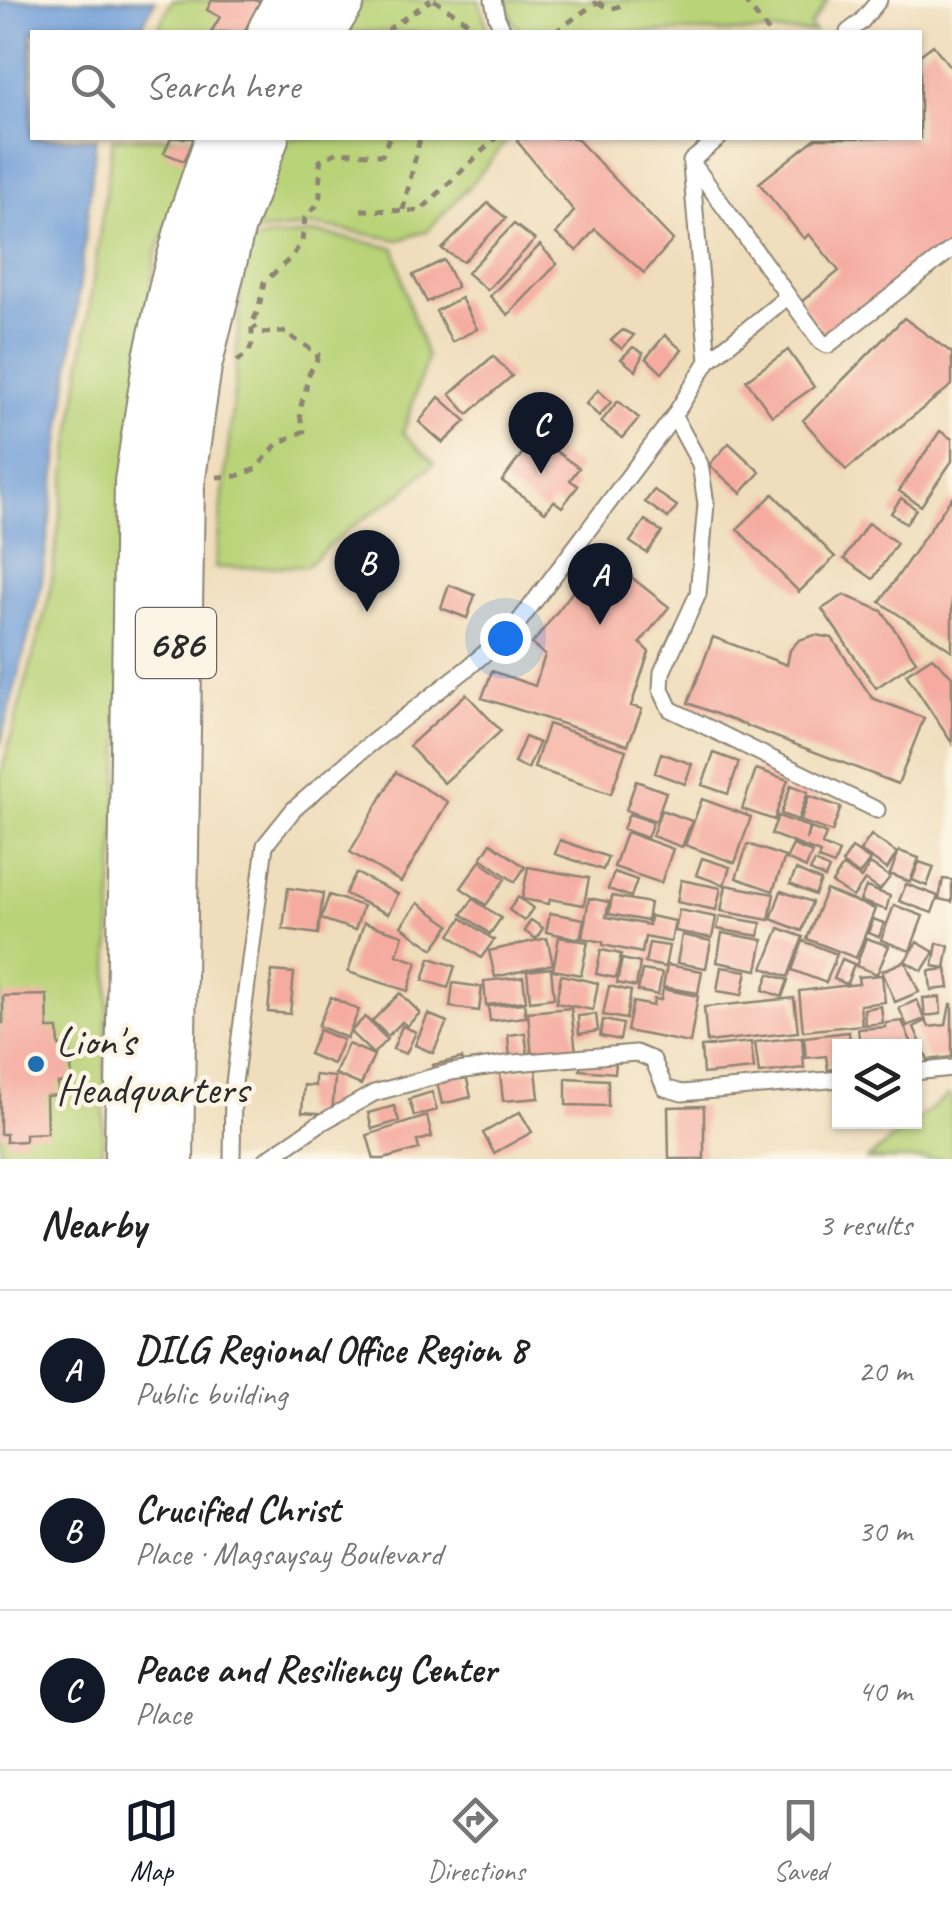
<!DOCTYPE html>
<meta charset="utf-8">
<style>
:root{--surface:#fff;--page:#f2f2f2;--text:#222;--muted:#767676;--line:#e0e0e0;--accent:#111827}
body{margin:0;font-family:Caveat,sans-serif;background:var(--page);color:var(--text)}
.controls{position:absolute;right:30px;bottom:30px;display:grid;overflow:hidden;border-radius:0px;box-shadow:0 2px 8px #0004}
.controls button{width:90px;height:90px;display:grid;place-items:center;padding:0;border:0;border-bottom:2px solid var(--line);background:var(--surface);color:var(--text);font:50px sans-serif}
.you{position:absolute;left:505px;top:638px;width:35px;height:35px;margin:-25px;border:8px solid #fff;border-radius:50%;background:#1a73e8;box-shadow:0 0 0 15px #1a73e833}
.badge{display:grid;place-items:center;width:65px;height:65px;border-radius:50%;background:var(--accent);color:#fff;font-size:32px;font-weight:700}
.pin{position:absolute;translate:-50% -82px;filter:drop-shadow(0 2px 5px #0008)}
.pin::after{content:'';position:absolute;top:52px;width:35px;height:30px;background:inherit;clip-path:polygon(0 0,100% 0,50% 100%)}
.list{margin:0;padding:0;list-style:none}
h2{display:flex;justify-content:space-between;align-items:center;height:130px;margin:0;padding:0 40px;font-size:42px}
h2 small{font-size:32px;font-weight:400;color:var(--muted)}
.list li{display:grid;grid-template-columns:65px 1fr auto;gap:30px;align-items:center;box-sizing:border-box;height:160px;padding:0 40px;border-top:2px solid var(--line)}
.list b{display:block;font-size:38px;white-space:nowrap}
.list p{margin:0;font-size:32px;white-space:nowrap;color:var(--muted)}
.list em{font-size:32px;font-style:normal;color:var(--muted)}
.icon{flex:none;width:55px;height:55px;fill:none;stroke:currentColor;stroke-width:2;stroke-linecap:round;stroke-linejoin:round}
.map{position:relative;flex:none;width:952px;height:1159px;overflow:hidden}
.search{position:absolute;background:var(--surface);box-shadow:0 2px 8px #0004;left:30px;right:30px;top:30px;height:110px;display:flex;align-items:center;gap:25px;box-sizing:border-box;padding:0 35px;border-radius:0px;color:var(--muted);font-size:38px}
.sheet{height:610px;background:var(--surface)}
nav{display:flex;justify-content:space-around;align-items:center;box-sizing:border-box;height:140px;border-top:2px solid var(--line);background:var(--surface);font-size:28px;color:var(--muted)}
nav a{display:grid;justify-items:center;gap:5px}
nav .on{color:var(--accent)}
.map>svg:first-child{display:block}
.green{fill:#b9d379;stroke:#727f52;stroke-width:2.5}
.water{fill:#719fd9;stroke:#4e6582;stroke-width:2.5}
.building{fill:#f5aba0}
.lines{fill:none;stroke-linecap:round;stroke-linejoin:round}
.lane-casing{stroke:#8d8473;stroke-width:19}
.primary-casing{stroke:#8d8473;stroke-width:54}
.path{stroke:#8d8473;stroke-width:5;stroke-dasharray:8 8;stroke-linecap:butt}
.lane{stroke:#fff;stroke-width:15}
.primary{stroke:#fff;stroke-width:50}
.poi-dot{fill:#1f6fb2;stroke:#fcf5e5;stroke-width:4}
.labels{text-anchor:middle;stroke-width:9;stroke-linejoin:round;paint-order:stroke}
.shield{fill:#fcf5e5;stroke:#6a6863;stroke-width:2.5}
.shield-label{font-size:40px;font-weight:bold;fill:#2b2b2b}
.poi-label{font-size:42px;fill:#2b2b2b;stroke:#fcf5e5;text-anchor:start}
</style>
<div class="map">
<svg width="952" height="1159" viewBox="0 0 952 1159">
<rect width="100%" height="100%" fill="#fcf5e5"/>
<filter id="ink" filterUnits="userSpaceOnUse"><feTurbulence type="fractalNoise" baseFrequency=".01" numOctaves="2"/><feDisplacementMap in="SourceGraphic" scale="20" xChannelSelector="R" yChannelSelector="G"/><feConvolveMatrix kernelMatrix="1 2 1 2 8 2 1 2 1" color-interpolation-filters="sRGB"/></filter>
<filter id="wash" filterUnits="userSpaceOnUse"><feTurbulence type="fractalNoise" baseFrequency=".0048" numOctaves="4" result="noise"/><feDisplacementMap in="SourceGraphic" scale="40" xChannelSelector="R" yChannelSelector="G"/><feGaussianBlur stdDeviation="2.25" result="paint"/><feColorMatrix in="noise" values="0 0 0 0 0 0 0 0 0 0 0 0 0 0 0 0 0 1.4 0 .05"/><feComposite in="paint" operator="in"/></filter>
<g filter="url(#wash)">
<rect width="100%" height="100%" fill="#efddbb"/>
<path class="green" d="M 172,0 L 271,0 L 253,32 L 156,32 Z
M 359,0 L 479,0 L 488,32 L 337,32 Z
M 506,0 L 828,0 L 810,26 L 815,32 L 521,32 L 513,22 Z
M 113,138 L 201,138 L 156,254 L 141,348 L 111,918 L 102,1159 L 0,1159 L 0,778 L 49,597 Z
M 278,138 L 509,138 L 473,182 L 427,231 L 399,240 L 320,226 L 249,232 Z
M 320,233 L 395,248 L 408,302 L 427,358 L 403,433 L 434,463 L 403,492 L 346,531 L 306,566 L 215,568 L 235,384 L 243,245 L 265,238 Z
M 949,1095 L 952,1099 L 952,1159 L 867,1159 Z"/>
<path class="water" d="M 0,0 L 155,0 L 139,32 L 32,32 L 32,138 L 96,138 L 75,326 L 41,587 L 0,745 Z"/>
<g id="blocks">
<path class="building" d="M 212,0 L 255,0 L 260,2 L 244,32 L 211,32 L 220,17 L 207,10 Z
M 933,45 L 952,69 L 952,241 L 829,338 L 801,302 L 839,271 L 809,234 L 804,239 L 759,183 L 816,138 L 920,138 L 920,55 Z
M 171,138 L 195,138 L 184,161 L 164,153 Z
M 521,138 L 576,138 L 673,240 L 644,273 L 595,229 L 577,251 L 556,234 L 574,211 L 517,141 Z
M 488,203 L 506,218 L 463,262 L 442,249 Z
M 514,224 L 535,240 L 487,290 L 467,273 Z
M 540,245 L 557,264 L 508,315 L 490,296 Z
M 444,260 L 457,287 L 427,302 L 413,275 Z
M 461,298 L 477,329 L 452,342 L 436,311 Z
M 904,318 L 952,353 L 952,385 L 846,470 L 803,420 Z
M 623,330 L 634,335 L 622,349 L 611,340 Z
M 665,335 L 682,350 L 662,373 L 646,358 Z
M 633,347 L 643,353 L 636,371 L 621,359 Z
M 788,350 L 814,387 L 772,416 L 746,380 Z
M 493,356 L 512,376 L 468,414 L 450,394 Z
M 598,390 L 611,402 L 599,416 L 586,404 Z
M 439,397 L 466,421 L 443,443 L 419,422 Z
M 618,401 L 639,418 L 622,438 L 601,422 Z
M 940,431 L 952,439 L 952,461 L 921,506 L 899,491 Z
M 535,436 L 579,468 L 570,480 L 578,486 L 562,507 L 554,501 L 545,512 L 502,481 Z
M 729,443 L 760,472 L 741,493 L 709,465 Z
M 654,490 L 677,506 L 668,518 L 645,502 Z
M 773,494 L 835,557 L 799,592 L 737,529 Z
M 952,497 L 952,651 L 880,602 Z
M 901,498 L 916,509 L 906,524 L 891,513 Z
M 645,520 L 662,532 L 647,553 L 630,542 Z
M 868,523 L 897,543 L 873,579 L 844,559 Z
M 602,554 L 669,607 L 640,643 L 649,652 L 631,706 L 642,709 L 628,745 L 482,698 L 492,671 L 535,686 L 545,655 L 532,644 Z
M 449,585 L 475,595 L 467,618 L 441,608 Z
M 844,595 L 882,611 L 916,661 L 876,688 L 822,609 Z
M 815,635 L 832,638 L 872,698 L 924,718 L 898,784 L 688,703 L 713,637 L 787,665 L 790,650 L 799,640 Z
M 932,657 L 952,676 L 952,743 L 906,674 Z
M 466,694 L 501,731 L 444,783 L 409,746 Z
M 548,724 L 626,750 L 611,794 L 534,768 Z
M 525,737 L 539,743 L 528,769 L 514,763 Z
M 661,753 L 692,764 L 685,784 L 655,773 Z
M 714,753 L 739,762 L 728,794 L 702,785 Z
M 756,769 L 788,780 L 774,820 L 742,809 Z
M 396,772 L 448,802 L 401,882 L 350,852 Z
M 636,781 L 666,792 L 656,821 L 626,810 Z
M 791,785 L 808,792 L 798,820 L 781,814 Z
M 809,796 L 841,807 L 832,832 L 800,821 Z
M 702,799 L 751,817 L 735,863 L 685,845 Z
M 661,810 L 692,821 L 682,847 L 652,836 Z
M 629,814 L 653,822 L 647,838 L 623,829 Z
M 778,816 L 809,827 L 806,840 L 811,828 L 826,834 L 822,845 L 839,852 L 834,865 L 818,859 L 820,853 L 771,834 Z
M 626,832 L 673,849 L 661,883 L 614,867 Z
M 871,835 L 897,853 L 887,869 L 860,851 Z
M 560,840 L 608,857 L 603,870 L 555,854 Z
M 491,843 L 525,867 L 515,882 L 481,858 Z
M 748,844 L 785,857 L 773,891 L 736,878 Z
M 793,845 L 812,853 L 806,868 L 786,859 Z
M 852,848 L 870,860 L 859,875 L 842,863 Z
M 899,851 L 919,858 L 910,882 L 890,874 Z
M 702,858 L 730,867 L 724,885 L 696,875 Z
M 480,861 L 505,879 L 486,905 L 461,888 Z
M 815,862 L 829,869 L 825,878 L 810,871 Z
M 919,862 L 934,867 L 927,886 L 912,880 Z
M 870,864 L 890,877 L 880,890 L 865,880 L 853,897 L 832,883 L 843,866 L 861,878 Z
M 528,867 L 589,878 L 584,905 L 550,899 L 549,904 L 522,899 Z
M 796,870 L 821,881 L 815,895 L 790,884 Z
M 614,872 L 637,880 L 631,897 L 608,889 Z
M 356,873 L 398,894 L 388,914 L 345,894 Z
M 943,879 L 952,880 L 952,902 L 939,899 Z
M 681,880 L 721,888 L 716,910 L 677,902 Z
M 906,884 L 938,896 L 932,913 L 899,901 Z
M 726,885 L 774,894 L 769,920 L 721,911 Z
M 866,887 L 890,896 L 886,910 L 860,901 Z
M 288,888 L 323,893 L 318,934 L 283,929 Z
M 826,890 L 875,909 L 856,958 L 807,939 Z
M 781,891 L 812,902 L 802,931 L 771,919 Z
M 329,895 L 363,906 L 355,930 L 321,919 Z
M 612,896 L 650,903 L 647,921 L 609,914 Z
M 518,897 L 533,908 L 524,921 L 509,910 Z
M 589,898 L 609,902 L 606,917 L 649,925 L 650,916 L 675,921 L 671,942 L 645,937 L 642,953 L 603,945 L 603,942 L 582,938 Z
M 473,899 L 501,918 L 490,934 L 462,914 Z
M 418,903 L 450,925 L 433,949 L 401,926 Z
M 894,905 L 923,916 L 910,951 L 881,940 Z
M 679,910 L 716,917 L 712,938 L 675,931 Z
M 550,913 L 584,919 L 580,939 L 546,932 Z
M 720,916 L 761,923 L 759,936 L 717,929 Z
M 462,918 L 494,940 L 481,958 L 450,935 Z
M 873,919 L 884,923 L 879,937 L 868,933 Z
M 531,920 L 543,928 L 536,939 L 524,931 Z
M 364,923 L 403,935 L 397,955 L 417,962 L 408,991 L 348,972 Z
M 779,928 L 803,937 L 788,977 L 763,968 Z
M 722,933 L 763,940 L 757,970 L 717,962 Z
M 682,935 L 711,941 L 706,968 L 677,963 Z
M 559,937 L 588,942 L 581,975 L 553,970 Z
M 547,938 L 553,964 L 495,977 L 489,951 Z
M 866,938 L 889,946 L 877,974 L 856,966 Z
M 803,941 L 837,954 L 826,983 L 792,970 Z
M 917,942 L 934,952 L 922,971 L 905,961 L 919,992 L 895,1002 L 882,971 L 905,961 Z
M 649,943 L 669,946 L 665,967 L 645,963 Z
M 937,943 L 949,946 L 945,968 L 933,966 Z
M 601,950 L 621,954 L 616,978 L 596,974 Z
M 430,958 L 455,966 L 448,988 L 423,980 Z
M 622,959 L 640,963 L 636,987 L 617,983 Z
M 842,959 L 854,964 L 847,984 L 834,979 Z
M 667,965 L 702,971 L 698,993 L 663,987 Z
M 721,967 L 747,971 L 742,995 L 717,991 Z
M 551,968 L 554,998 L 530,1001 L 527,971 Z
M 946,969 L 949,988 L 931,990 L 929,971 Z
M 642,970 L 662,973 L 658,995 L 638,991 Z
M 272,971 L 294,973 L 290,1014 L 268,1012 Z
M 769,974 L 788,980 L 782,997 L 763,990 Z
M 561,975 L 598,983 L 593,1010 L 556,1003 Z
M 882,975 L 885,1002 L 860,1005 L 862,1025 L 803,1031 L 799,991 L 859,984 L 858,977 Z
M 523,977 L 526,1001 L 486,1005 L 484,981 Z
M 453,983 L 482,987 L 479,1011 L 450,1007 Z
M 609,986 L 631,991 L 626,1019 L 603,1015 Z
M 663,989 L 698,996 L 690,1043 L 627,1031 L 633,1002 L 653,1006 L 654,999 L 661,1000 Z
M 400,993 L 420,1013 L 407,1026 L 402,1022 L 388,1036 L 372,1021 Z
M 47,995 L 48,1029 L 58,1029 L 59,1046 L 70,1045 L 72,1082 L 58,1083 L 58,1095 L 46,1096 L 47,1133 L 25,1134 L 25,1141 L 6,1142 L 6,1134 L 0,1134 L 0,1023 L 3,1023 L 3,996 Z
M 331,997 L 359,1010 L 347,1038 L 318,1026 Z
M 940,997 L 941,1014 L 925,1016 L 923,998 Z
M 794,998 L 798,1032 L 707,1042 L 704,1007 Z
M 917,1000 L 925,1019 L 907,1026 L 899,1008 Z
M 524,1003 L 526,1017 L 490,1021 L 488,1006 Z
M 950,1004 L 952,1004 L 952,1057 L 928,1060 L 914,1027 L 926,1021 L 929,1027 L 946,1025 Z
M 881,1006 L 883,1023 L 865,1025 L 864,1009 Z
M 571,1008 L 576,1053 L 532,1058 L 528,1012 Z
M 428,1014 L 447,1022 L 433,1053 L 415,1045 Z
M 596,1014 L 598,1031 L 579,1034 L 578,1016 Z
M 365,1017 L 387,1039 L 373,1054 L 350,1032 Z
M 603,1020 L 623,1024 L 620,1040 L 600,1036 Z
M 902,1021 L 913,1046 L 860,1046 L 858,1029 L 886,1027 L 886,1023 Z
M 402,1026 L 416,1032 L 406,1054 L 393,1049 Z
M 319,1030 L 343,1040 L 333,1064 L 309,1054 Z
M 849,1032 L 850,1046 L 840,1046 L 840,1068 L 828,1070 L 826,1056 L 806,1058 L 804,1037 Z
M 525,1033 L 528,1057 L 510,1059 L 508,1035 Z
M 802,1037 L 804,1068 L 759,1073 L 755,1042 Z
M 751,1042 L 754,1069 L 703,1074 L 701,1047 Z
M 348,1044 L 374,1055 L 361,1085 L 335,1074 Z
M 581,1050 L 617,1052 L 615,1073 L 580,1070 Z
M 462,1058 L 471,1097 L 442,1104 L 433,1065 Z
M 536,1069 L 539,1098 L 503,1101 L 500,1073 Z
M 315,1075 L 335,1077 L 332,1114 L 302,1112 L 304,1085 L 315,1086 Z
M 566,1078 L 608,1080 L 608,1106 L 566,1105 Z
M 432,1092 L 437,1110 L 414,1116 L 409,1099 Z
M 394,1106 L 399,1121 L 372,1129 L 368,1113 Z
M 704,1106 L 704,1159 L 669,1159 L 668,1107 Z
M 520,1112 L 532,1132 L 494,1153 L 483,1133 Z
M 427,1116 L 432,1137 L 417,1141 L 419,1149 L 384,1159 L 374,1159 L 367,1135 Z"/>
</g>
</g>
<g filter="url(#ink)">
<use href="#blocks" fill-opacity="0" stroke="#8d8473" stroke-width="2.5"/>
<g class="lines">
<g class="lane-casing">
<path id="lane" d="M 493,0 L 497,18 L 504,32
M 848,32 L 861,22 L 879,0
M 719,138 L 691,161 L 821,342 L 828,345 L 952,249
M 691,165 L 708,361
M 674,416 L 700,464 L 706,504 L 698,594 L 662,672 L 661,689 L 670,709 L 877,810
M 914,1072 L 952,1068
M 232,1159 L 233,1091 L 265,845 L 294,809 L 360,752 L 469,667 L 515,627 L 674,416 L 708,361 L 787,297
M 267,1159 L 319,1124 L 374,1093 L 451,1072 L 514,1063 L 636,1053 L 653,1060 L 665,1088 L 682,1093 L 840,1079"/>
</g>
<g class="primary-casing">
<path id="primary" d="M 273,32 L 290,0
M 319,32 L 339,0
M 130,1159 L 140,482 L 159,358 L 176,282 L 195,214 L 221,138
M 168,1159 L 179,484 L 196,366 L 230,225 L 263,138"/>
</g>
<path class="path" d="M 434,0 L 478,29
M 744,0 L 769,32
M 598,2 C 607,10 619,10 626,0
M 389,32 L 390,28 L 431,0
M 555,32 L 597,2
M 361,210 L 420,211 L 496,138
M 403,210 L 420,138
M 237,361 L 249,352 L 252,344 L 252,324 L 259,308 L 264,282 L 292,257 L 302,241 L 305,218 L 316,206 L 320,196 L 320,161 L 337,152 L 382,155 L 389,138
M 217,477 L 237,476 L 256,469 L 277,444 L 304,431 C 298,414 300,407 305,392 C 308,384 305,383 308,376 C 312,367 317,364 318,354 L 293,338 L 290,332 L 258,333 L 254,326"/>
<use href="#lane" class="lane"/>
<use href="#primary" class="primary"/>
</g>
</g>
<circle class="poi-dot" cx="36" cy="1064" r="10"/>
<g class="labels">
<rect class="shield" x="136" y="608" width="80" height="70" rx="8"/>
<g class="shield-label">
<text x="176" y="657">686</text>
</g>
<g class="poi-label">
<text x="56" y="1055">Lion's<tspan x="56" dy="48">Headquarters</tspan></text>
</g>
</g>
</svg>
<div class="controls">
<button><svg class="icon" aria-label="layers" viewBox="0 0 24 24"><path d="M12 4l9 5-9 5-9-5zM3 14l9 5 9-5"/></svg></button>
</div>
<div class="you"></div>
<div class="pin badge" style="left:600px;top:625px">A</div>
<div class="pin badge" style="left:367px;top:612px">B</div>
<div class="pin badge" style="left:541px;top:474px">C</div>
<div class="search"><svg class="icon" aria-label="search" viewBox="0 0 24 24"><circle cx="10" cy="10" r="6"/><path d="M15 15l6 6"/></svg>Search here</div>
</div>
<section class="sheet">
<h2>Nearby<small>3 results</small></h2>
<ul class="list">
<li><span class="badge">A</span><div><b>DILG Regional Office Region 8</b><p>Public building</p></div><em>20 m</em></li>
<li><span class="badge">B</span><div><b>Crucified Christ</b><p>Place · Magsaysay Boulevard</p></div><em>30 m</em></li>
<li><span class="badge">C</span><div><b>Peace and Resiliency Center</b><p>Place</p></div><em>40 m</em></li>
</ul>
</section>
<nav>
<a class="on"><svg class="icon" aria-label="map" viewBox="0 0 24 24"><path d="M3 6l6-2 6 2 6-2v14l-6 2-6-2-6 2zM9 4v14M15 6v14"/></svg>Map</a>
<a><svg class="icon" aria-label="directions" viewBox="0 0 24 24"><path d="M12 3l9 9-9 9-9-9zM9 14v-3h6M13 9l2 2-2 2"/></svg>Directions</a>
<a><svg class="icon" aria-label="saved" viewBox="0 0 24 24"><path d="M7 4h10v16l-5-4-5 4z"/></svg>Saved</a>
</nav>
